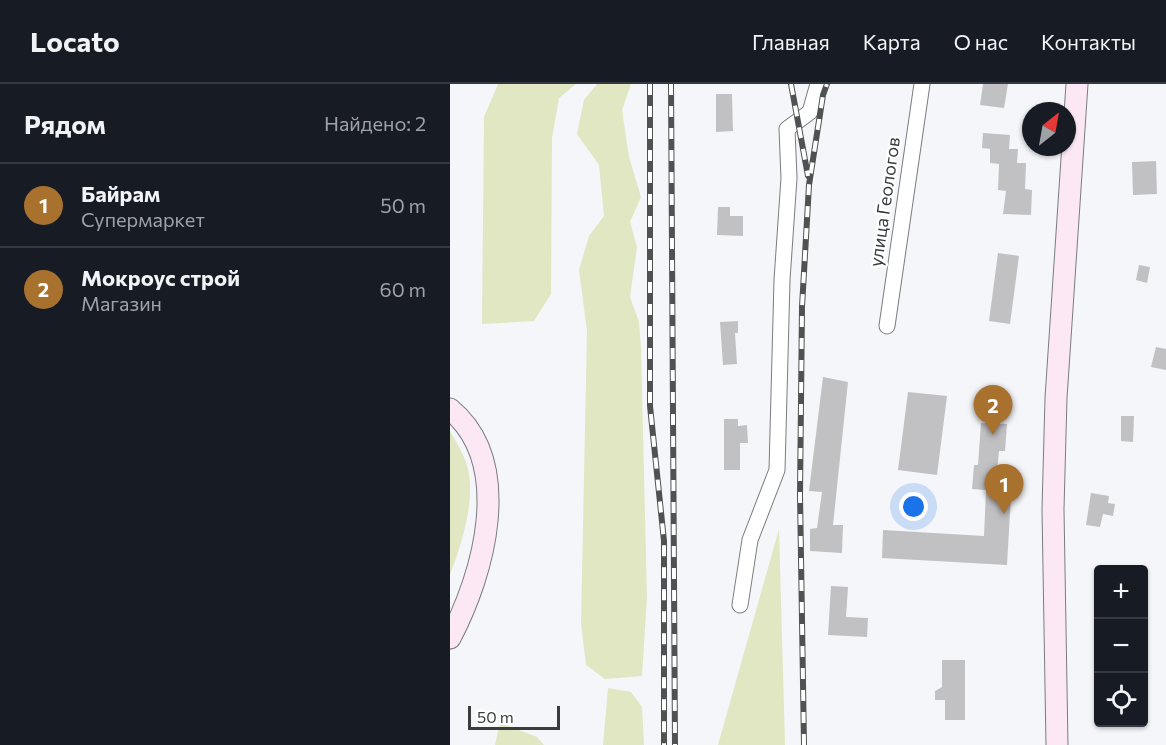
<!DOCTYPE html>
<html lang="ru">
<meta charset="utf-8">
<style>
:root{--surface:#171b24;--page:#242831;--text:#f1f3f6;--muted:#9ea1a6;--line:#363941;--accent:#a9712e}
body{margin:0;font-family:Commissioner,sans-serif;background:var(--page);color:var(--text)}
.controls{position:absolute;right:18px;bottom:18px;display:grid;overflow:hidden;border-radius:6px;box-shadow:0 2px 4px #0004}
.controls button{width:54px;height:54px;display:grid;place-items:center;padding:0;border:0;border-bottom:2px solid var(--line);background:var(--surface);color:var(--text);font:30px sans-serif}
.compass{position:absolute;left:572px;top:18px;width:54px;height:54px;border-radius:50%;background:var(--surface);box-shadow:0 2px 4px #0004;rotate:31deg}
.scale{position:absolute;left:18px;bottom:15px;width:92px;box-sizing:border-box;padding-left:6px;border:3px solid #3a3b3c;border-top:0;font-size:16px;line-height:21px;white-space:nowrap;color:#3a3b3c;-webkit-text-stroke:4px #fff;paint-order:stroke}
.you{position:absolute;left:464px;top:423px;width:21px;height:21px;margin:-15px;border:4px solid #fff;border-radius:50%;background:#1a73e8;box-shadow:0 0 0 9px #1a73e833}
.badge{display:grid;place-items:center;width:39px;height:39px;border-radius:50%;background:var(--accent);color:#fff;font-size:20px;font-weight:700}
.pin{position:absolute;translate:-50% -50px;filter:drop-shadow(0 2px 3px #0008)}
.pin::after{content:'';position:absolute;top:32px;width:21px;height:18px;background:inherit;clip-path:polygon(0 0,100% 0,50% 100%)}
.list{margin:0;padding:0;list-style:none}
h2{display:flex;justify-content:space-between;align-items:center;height:78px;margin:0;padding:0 24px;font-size:26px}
h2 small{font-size:20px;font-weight:400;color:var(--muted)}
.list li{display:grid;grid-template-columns:39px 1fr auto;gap:18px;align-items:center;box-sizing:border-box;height:84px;padding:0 24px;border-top:2px solid var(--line)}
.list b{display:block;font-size:22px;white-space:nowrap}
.list p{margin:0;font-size:20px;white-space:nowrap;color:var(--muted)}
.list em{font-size:20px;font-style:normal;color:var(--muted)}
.icon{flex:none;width:33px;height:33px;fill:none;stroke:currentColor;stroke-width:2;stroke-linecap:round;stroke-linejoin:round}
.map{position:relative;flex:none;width:716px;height:661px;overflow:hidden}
header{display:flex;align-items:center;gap:36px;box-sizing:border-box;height:84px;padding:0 30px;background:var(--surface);border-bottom:2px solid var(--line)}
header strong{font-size:28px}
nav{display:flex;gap:33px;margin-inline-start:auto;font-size:21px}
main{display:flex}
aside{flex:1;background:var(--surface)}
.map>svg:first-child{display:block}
.green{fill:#e0e7c2}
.building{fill:#c1c1c4}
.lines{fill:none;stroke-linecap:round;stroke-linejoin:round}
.street-casing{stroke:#7a7c7e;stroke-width:17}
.secondary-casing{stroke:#7a7c7e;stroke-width:23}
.street{stroke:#fff;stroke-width:15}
.secondary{stroke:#fce7f5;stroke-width:21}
.rail-casing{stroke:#505153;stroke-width:6}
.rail{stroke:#fff;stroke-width:4;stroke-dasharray:11;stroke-linecap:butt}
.labels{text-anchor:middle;stroke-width:4.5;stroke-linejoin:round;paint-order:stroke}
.street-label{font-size:18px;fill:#3a3b3c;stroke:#fff}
</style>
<header>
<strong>Locato</strong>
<nav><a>Главная</a><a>Карта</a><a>О нас</a><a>Контакты</a></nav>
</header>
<main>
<aside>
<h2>Рядом<small>Найдено: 2</small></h2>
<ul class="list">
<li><span class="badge">1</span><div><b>Байрам</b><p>Супермаркет</p></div><em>50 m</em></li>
<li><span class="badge">2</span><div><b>Мокроус строй</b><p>Магазин</p></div><em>60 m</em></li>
</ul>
</aside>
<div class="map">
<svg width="716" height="661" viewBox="0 0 716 661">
<rect width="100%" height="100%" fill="#f5f6f9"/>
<path class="green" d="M 48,0 L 126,0 L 109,14 L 102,54 L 101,210 L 84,237 L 32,240 L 34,33 Z
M 147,0 L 181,0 L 172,26 L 179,73 L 191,113 L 180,138 L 187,163 L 180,213 L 189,238 L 191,264 L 197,514 L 192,592 L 155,595 L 136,581 L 131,539 L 137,247 L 129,186 L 139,152 L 154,132 L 149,81 L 127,50 L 134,16 Z
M 0,347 C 7,359 17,375 19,390 C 24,422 11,461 0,491 Z
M 329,445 L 335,661 L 268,661 Z
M 158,604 L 181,608 L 192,623 L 194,661 L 153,661 Z
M 50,639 L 87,653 L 94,661 L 45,661 Z"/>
<path class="building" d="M 533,0 L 558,0 L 554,24 L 530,21 Z
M 266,10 L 282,10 L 283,47 L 266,48 Z
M 533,49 L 560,51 L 559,65 L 568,65 L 567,79 L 576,79 L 575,105 L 582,106 L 581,131 L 553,130 L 556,107 L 548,106 L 549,80 L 540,79 L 540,65 L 532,64 Z
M 706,77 L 707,110 L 683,111 L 682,78 Z
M 268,123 L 280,123 L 280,132 L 293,132 L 293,152 L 267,151 Z
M 548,169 L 569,172 L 560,240 L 539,237 Z
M 689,181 L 700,183 L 697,199 L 686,196 Z
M 288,237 L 288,249 L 285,249 L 287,280 L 273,281 L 270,238 Z
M 706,263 L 716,265 L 716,286 L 701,283 Z
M 373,293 L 398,298 L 383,441 L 393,441 L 392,469 L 360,467 L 360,445 L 367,444 L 372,408 L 359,407 Z
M 458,308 L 497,312 L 487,391 L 448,386 Z
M 671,332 L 684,332 L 683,358 L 671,357 Z
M 274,335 L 288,335 L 288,342 L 297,341 L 298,359 L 290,359 L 290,386 L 274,386 Z
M 531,339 L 557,340 L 555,367 L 549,367 L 545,411 L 561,412 L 557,481 L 432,474 L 433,446 L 534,452 L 536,406 L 522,405 L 524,381 L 528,381 Z
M 641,409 L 659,412 L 658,419 L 665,420 L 663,432 L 653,430 L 650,443 L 636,441 Z
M 381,502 L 398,503 L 396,533 L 418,534 L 417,553 L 378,551 Z
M 492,576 L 515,576 L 515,636 L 495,636 L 495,616 L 485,616 L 485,607 L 492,603 Z"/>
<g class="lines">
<g class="street-casing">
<path id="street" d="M 437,242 L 472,0
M 290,521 L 300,456 L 327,386 L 332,196 L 339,94 L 337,45 L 360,28 L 368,0"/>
</g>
<g class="secondary-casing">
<path id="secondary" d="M 0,325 C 65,379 34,490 0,554
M 607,661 L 603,425 L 606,314 L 627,0"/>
</g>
<use href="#street" class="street"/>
<use href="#secondary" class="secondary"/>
<g class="rail-casing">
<path id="rail" d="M 200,0 L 200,322 L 214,457 L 214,661
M 221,0 L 225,661
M 341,0 L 358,92
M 354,661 L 350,411 L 352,223 L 359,101 L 373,11 L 377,0"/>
</g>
<use href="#rail" class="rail"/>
</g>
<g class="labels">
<g class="street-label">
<text transform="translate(435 118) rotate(-82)" y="6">улица Геологов</text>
</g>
</g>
</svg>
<div class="controls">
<button>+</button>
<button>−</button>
<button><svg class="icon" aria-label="locate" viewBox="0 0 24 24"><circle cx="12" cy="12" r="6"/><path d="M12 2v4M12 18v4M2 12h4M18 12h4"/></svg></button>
</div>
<svg class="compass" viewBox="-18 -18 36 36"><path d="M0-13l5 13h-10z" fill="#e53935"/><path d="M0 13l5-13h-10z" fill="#9ea1a6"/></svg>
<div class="scale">50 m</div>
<div class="you"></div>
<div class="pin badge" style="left:554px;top:430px">1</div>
<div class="pin badge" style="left:543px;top:351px">2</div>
</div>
</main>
